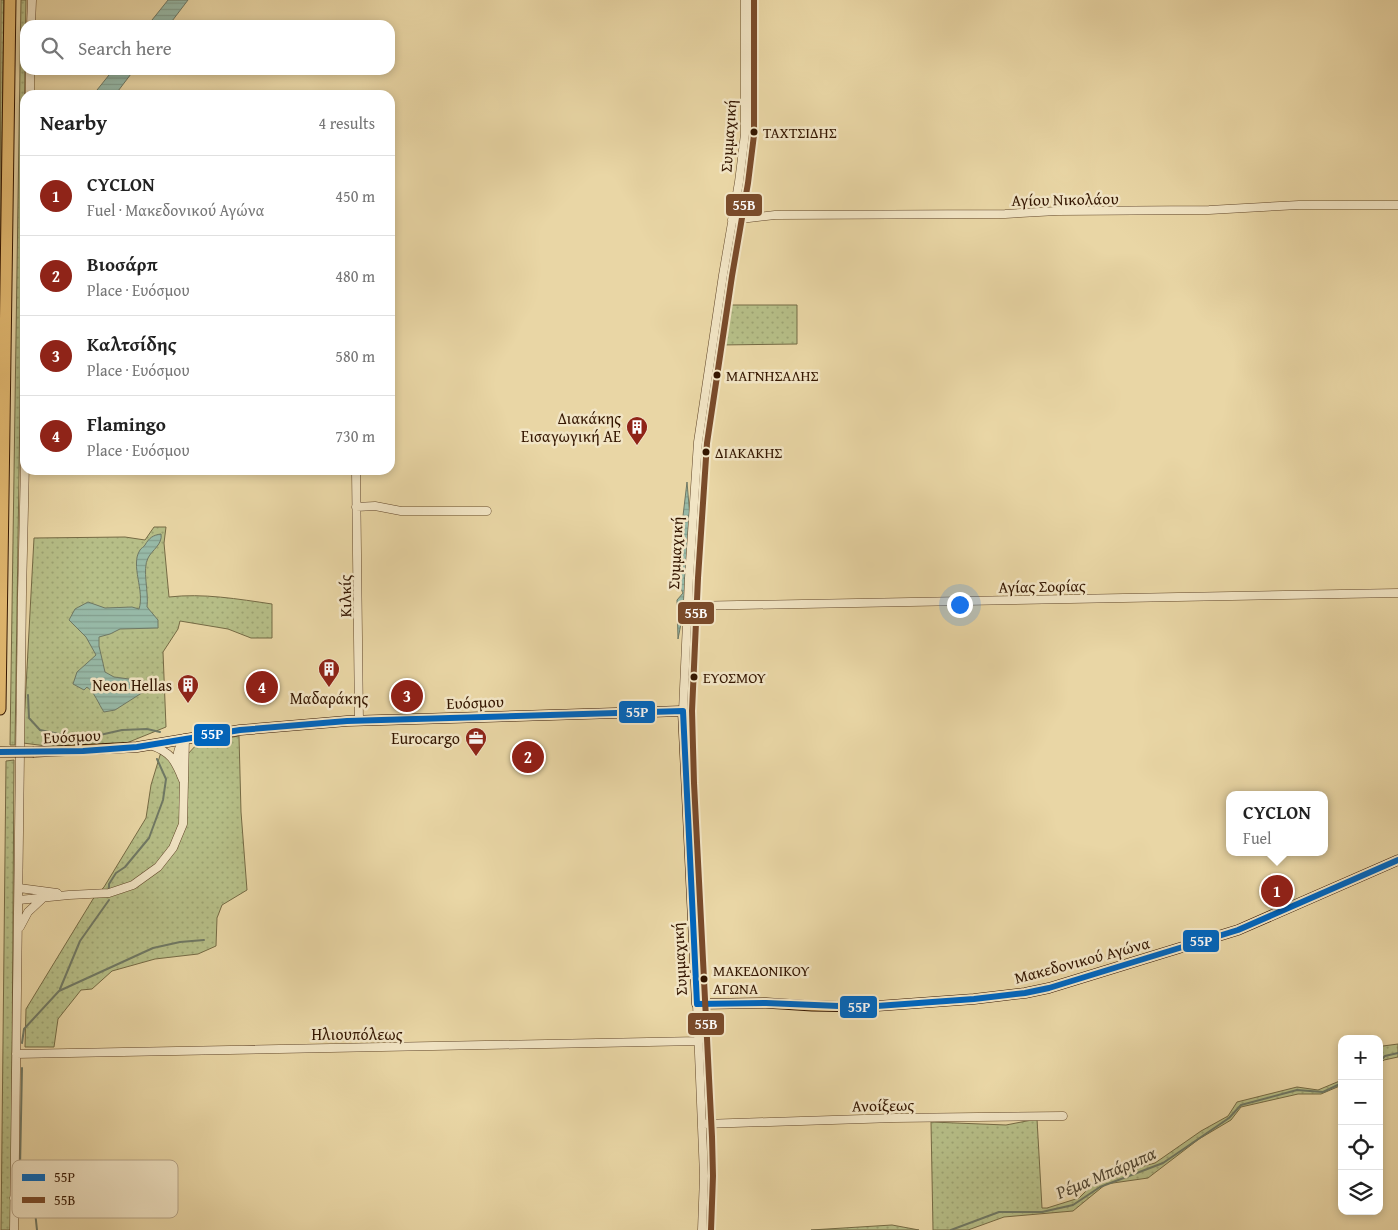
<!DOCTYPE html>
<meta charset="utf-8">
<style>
:root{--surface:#fff;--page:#f2f2f2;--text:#222;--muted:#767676;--line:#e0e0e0;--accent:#8f2418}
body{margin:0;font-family:"Gentium Book Plus",serif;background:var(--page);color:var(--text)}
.controls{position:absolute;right:15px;bottom:15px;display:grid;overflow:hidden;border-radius:10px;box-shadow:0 2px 8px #0003}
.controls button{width:45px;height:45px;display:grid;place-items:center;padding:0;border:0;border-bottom:1px solid var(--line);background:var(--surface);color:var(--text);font:25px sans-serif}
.you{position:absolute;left:959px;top:604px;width:18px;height:18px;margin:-12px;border:4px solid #fff;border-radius:50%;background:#1a73e8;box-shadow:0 0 0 8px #1a73e833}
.badge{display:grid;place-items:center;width:32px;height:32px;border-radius:50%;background:var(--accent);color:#fff;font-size:16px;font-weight:700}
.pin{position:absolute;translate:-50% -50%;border:2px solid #fff;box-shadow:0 1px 5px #0006}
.popup{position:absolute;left:1226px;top:791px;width:102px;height:65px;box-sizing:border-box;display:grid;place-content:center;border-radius:10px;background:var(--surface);filter:drop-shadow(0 1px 4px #0005);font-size:16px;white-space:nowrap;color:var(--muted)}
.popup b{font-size:19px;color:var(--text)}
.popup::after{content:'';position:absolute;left:50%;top:100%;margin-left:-10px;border:10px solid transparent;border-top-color:var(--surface)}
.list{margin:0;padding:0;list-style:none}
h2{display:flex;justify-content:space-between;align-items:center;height:65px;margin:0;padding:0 20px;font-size:21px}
h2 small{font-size:16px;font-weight:400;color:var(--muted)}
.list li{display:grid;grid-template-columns:32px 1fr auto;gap:15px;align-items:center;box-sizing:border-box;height:80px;padding:0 20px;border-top:1px solid var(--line)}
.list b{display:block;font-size:19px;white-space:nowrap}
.list p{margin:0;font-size:16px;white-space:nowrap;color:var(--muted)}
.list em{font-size:16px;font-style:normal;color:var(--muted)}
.icon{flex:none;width:28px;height:28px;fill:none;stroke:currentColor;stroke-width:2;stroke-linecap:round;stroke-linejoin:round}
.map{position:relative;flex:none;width:1398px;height:1230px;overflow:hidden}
.search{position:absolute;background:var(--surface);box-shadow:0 2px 8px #0003;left:20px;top:20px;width:375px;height:55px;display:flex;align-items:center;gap:12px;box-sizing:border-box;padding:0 18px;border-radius:15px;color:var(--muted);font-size:19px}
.panel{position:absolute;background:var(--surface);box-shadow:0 2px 8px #0003;left:20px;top:90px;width:375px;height:385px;border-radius:15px}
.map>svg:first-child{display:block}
.grass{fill:url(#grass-dots);stroke:#756a44}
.water{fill:url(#water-rules);stroke:#6f7864}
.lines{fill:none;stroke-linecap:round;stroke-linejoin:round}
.stream{stroke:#6f7864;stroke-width:2}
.minor-casing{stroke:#614629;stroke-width:9}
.major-casing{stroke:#341600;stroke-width:11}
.highway-casing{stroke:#341600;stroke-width:13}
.minor{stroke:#f1e4c4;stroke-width:8}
.major{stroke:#e4bb72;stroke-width:9}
.highway{stroke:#e4bb72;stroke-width:11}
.major-bridge-casing{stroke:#341600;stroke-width:11;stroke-linecap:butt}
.major-bridge{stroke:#e4bb72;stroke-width:9}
.bus-1-casing{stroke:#f1e4c4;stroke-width:10}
.bus-2-casing{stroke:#f1e4c4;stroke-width:10}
.bus-1{stroke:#0065bd;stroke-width:6}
.bus-2{stroke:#7a4b2a;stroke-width:6}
.bus-dot{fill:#341600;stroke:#f1e4c4;stroke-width:2}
.labels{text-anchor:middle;stroke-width:5;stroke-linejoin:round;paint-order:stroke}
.bus-label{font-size:15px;fill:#341600;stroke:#f1e4c4;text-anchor:start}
.street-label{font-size:16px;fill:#341600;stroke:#f1e4c4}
.poi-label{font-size:16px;fill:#341600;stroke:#f1e4c4;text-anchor:end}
.water-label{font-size:18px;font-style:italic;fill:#524732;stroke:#f1e4c4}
.key{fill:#f1e4c4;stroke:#b8a689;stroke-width:1}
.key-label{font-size:14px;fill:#341600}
.line-badge{stroke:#f1e4c4;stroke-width:2}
.badge-label{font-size:14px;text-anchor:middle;font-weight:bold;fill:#fff}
</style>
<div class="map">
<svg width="1398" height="1230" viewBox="0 0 1398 1230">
<defs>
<pattern id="grass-dots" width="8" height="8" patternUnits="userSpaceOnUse" patternTransform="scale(1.25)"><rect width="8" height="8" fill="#b6be87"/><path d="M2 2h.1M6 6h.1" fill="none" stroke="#9da373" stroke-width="1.8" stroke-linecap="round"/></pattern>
<pattern id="water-rules" width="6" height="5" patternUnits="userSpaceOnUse" patternTransform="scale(1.25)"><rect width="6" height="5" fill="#97b9a7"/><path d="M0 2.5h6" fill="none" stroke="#839e8e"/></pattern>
</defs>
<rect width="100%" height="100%" fill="#e9d6a5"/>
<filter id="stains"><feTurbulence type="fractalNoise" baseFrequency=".004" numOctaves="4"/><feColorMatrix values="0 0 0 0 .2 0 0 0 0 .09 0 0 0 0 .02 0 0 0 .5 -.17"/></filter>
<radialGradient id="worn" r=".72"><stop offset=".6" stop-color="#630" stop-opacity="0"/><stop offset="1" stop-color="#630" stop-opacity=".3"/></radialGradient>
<path class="grass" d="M 1,0 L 4,0 L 0,275 Z
M 21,0 L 26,0 L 15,745 L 10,745 Z
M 724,305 L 797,305 L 797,344 L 719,345 Z
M 154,527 L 166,527 L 164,543 L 169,597 C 203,593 238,599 272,604 L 272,638 L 251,638 L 228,629 L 180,621 L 178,629 L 163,652 L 166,727 L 124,744 L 62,748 L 23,743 L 34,538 L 125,537 L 145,540 Z
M 239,736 L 241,812 L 247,890 L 222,905 L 217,918 L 216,946 L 198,954 L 155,959 L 112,971 L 92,989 L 81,990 L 58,1019 L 54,1047 L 25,1047 L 26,1009 L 93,899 L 104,887 L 146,818 L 151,785 L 161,752 L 187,755 L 198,743 Z
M 14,760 L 11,1230 L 1,1230 L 6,761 Z
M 1398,1044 L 1398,1057 L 1384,1060 L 1379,1065 L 1379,1049 L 1383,1046 Z
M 1342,1080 L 1342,1085 L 1321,1094 L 1298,1094 L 1241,1107 L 1231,1120 L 1199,1139 L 1148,1178 L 1106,1184 L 1073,1211 L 1004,1217 L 968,1230 L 933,1230 L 931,1122 L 1006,1125 L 1037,1119 L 1042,1208 L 1047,1208 L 1079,1198 L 1099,1178 L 1155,1163 L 1201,1131 L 1228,1116 L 1237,1102 L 1297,1087 L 1318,1090 Z
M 892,1225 L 919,1230 L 811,1230 Z"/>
<path class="water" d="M 168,0 L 188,0 L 169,25 L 148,25 Z
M 113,70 L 134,70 L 115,95 L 93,95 Z
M 687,482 L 692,541 L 687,593 L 678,639 L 677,600 L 683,593 L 680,587 L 681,533 Z
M 161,534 C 163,544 152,550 148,558 C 142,569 149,593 147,607 L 158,620 L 158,628 L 120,629 L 110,634 L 99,637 L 99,646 L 105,672 L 114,677 L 144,681 L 148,689 L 115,710 L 104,712 C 99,705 94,691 87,687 L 84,690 L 73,684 L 77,672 L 96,655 L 86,637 L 69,620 L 75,609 L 88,602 L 105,608 L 132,607 L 139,609 C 145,591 130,565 140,550 C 141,548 144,547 145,545 C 149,538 153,535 161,534 Z"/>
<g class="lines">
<path class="stream" d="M 28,695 L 29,718 L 40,730 L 68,736 L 91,737 L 122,730 L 147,729 L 160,732
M 109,889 L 109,884 L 116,873 L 125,867 L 149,838 L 163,800 L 166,779 L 157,759
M 60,989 L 80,941 L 109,900
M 22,1043 L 24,1029 L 59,991 L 153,948 L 180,942 L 204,940
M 1379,1062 L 1385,1056 L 1398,1053
M 22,1068 L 20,1168 L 33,1197
M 34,1202 L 37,1230
M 951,1230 L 999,1212 L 1042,1212 L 1073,1205 L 1100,1187 L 1163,1163 L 1229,1118 L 1241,1105 L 1297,1090 L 1323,1092 L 1342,1083"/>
<g class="minor-casing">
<path id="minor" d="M 31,25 L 32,0
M 30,95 L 30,70
M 732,220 L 775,215 L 1005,214 L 1057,211 L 1209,210 L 1299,205 L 1398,205
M 356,470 L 359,721
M 356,507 L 375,506 L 401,511 L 487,511
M 687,606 L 1398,593
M 683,711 L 689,578 L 698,442 L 723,275 L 739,182 L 745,134 L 745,0
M 150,745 C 171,752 175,760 183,780
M 178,764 C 176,753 179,747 185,738
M 19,888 L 57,893
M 19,900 L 69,895 L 109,893 L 133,885 L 158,867 L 173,848 L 183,824 L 185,738
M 20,927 L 28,912 L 43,898
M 697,1004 L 704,1176 L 702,1230
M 16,1054 L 699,1041
M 703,1124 L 895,1118 L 1063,1116
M 14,1198 L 97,1207
M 14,1230 L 22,594 L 25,463"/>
</g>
<g class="major-casing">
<path id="major" d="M 34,752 L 137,747 L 240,730 L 347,721 L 683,711 L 697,1004 L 766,1003 L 812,1006 L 863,1007 L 974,999 L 1025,993 L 1049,988 L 1238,930 L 1398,860"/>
</g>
<g class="highway-casing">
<path id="highway" d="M 0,709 L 10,0"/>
</g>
<use href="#minor" class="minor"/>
<use href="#major" class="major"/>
<use href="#highway" class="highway"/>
<g class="major-bridge-casing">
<path id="major-bridge" d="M 0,752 L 34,752"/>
</g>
<use href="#major-bridge" class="major-bridge"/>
<g class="bus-1-casing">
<path id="bus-1" d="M 0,752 L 83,751 L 137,747 L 240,730 L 347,721 L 683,711 L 697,1004 L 766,1003 L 863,1007 L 974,999 L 1025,993 L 1049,988 L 1238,930 L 1398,860"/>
</g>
<g class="bus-2-casing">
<path id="bus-2" d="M 711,1230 L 713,1176 L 712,1137 L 694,783 L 692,711 L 698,578 L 707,443 L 732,276 L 748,183 L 754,135 L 754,0"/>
</g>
<use href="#bus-1" class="bus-1"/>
<use href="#bus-2" class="bus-2"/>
</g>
<defs>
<g id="building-pin" transform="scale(1.125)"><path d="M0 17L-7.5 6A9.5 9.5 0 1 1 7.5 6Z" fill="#8f2418" stroke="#f1e4c4"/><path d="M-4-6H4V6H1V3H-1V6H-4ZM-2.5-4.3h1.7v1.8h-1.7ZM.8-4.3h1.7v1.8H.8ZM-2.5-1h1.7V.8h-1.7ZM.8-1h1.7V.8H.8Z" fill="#fff"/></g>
<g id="office-pin" transform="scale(1.125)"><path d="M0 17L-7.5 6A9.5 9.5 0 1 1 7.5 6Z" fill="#8f2418" stroke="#f1e4c4"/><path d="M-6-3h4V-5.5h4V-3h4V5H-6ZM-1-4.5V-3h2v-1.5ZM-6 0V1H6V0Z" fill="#fff"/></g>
</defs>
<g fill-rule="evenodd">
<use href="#building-pin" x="637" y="427"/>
<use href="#building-pin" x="329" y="669"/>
<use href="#building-pin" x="188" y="685"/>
<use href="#office-pin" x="476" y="738"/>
</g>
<g class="bus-dot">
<circle cx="754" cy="132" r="4.5"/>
<circle cx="717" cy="375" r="4.5"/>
<circle cx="706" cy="452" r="4.5"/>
<circle cx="694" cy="677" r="4.5"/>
<circle cx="704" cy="979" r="4.5"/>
</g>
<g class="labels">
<g class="bus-label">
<text x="763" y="138">ΤΑΧΤΣΙΔΗΣ</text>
<text x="726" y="381">ΜΑΓΝΗΣΑΛΗΣ</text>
<text x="715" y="458">ΔΙΑΚΑΚΗΣ</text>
<text x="703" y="683">ΕΥΟΣΜΟΥ</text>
<text x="713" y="976">ΜΑΚΕΔΟΝΙΚΟΥ<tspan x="713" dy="18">ΑΓΩΝΑ</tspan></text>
</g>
<g class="street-label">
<text transform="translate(728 136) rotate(-86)" y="6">Συμμαχική</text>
<text transform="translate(1065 199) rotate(-1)" y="6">Αγίου Νικολάου</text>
<text transform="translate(675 553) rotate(-87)" y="6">Συμμαχική</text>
<text transform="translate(1042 586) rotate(-1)" y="6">Αγίας Σοφίας</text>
<text transform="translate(345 596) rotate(-91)" y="6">Κιλκίς</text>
<text transform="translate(475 702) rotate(-2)" y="6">Ευόσμου</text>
<text transform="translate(72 736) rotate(-3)" y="6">Ευόσμου</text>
<text transform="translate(679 959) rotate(-93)" y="6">Συμμαχική</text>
<text transform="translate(1082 960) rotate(-15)" y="6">Μακεδονικού Αγώνα</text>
<text x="357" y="1040">Ηλιουπόλεως</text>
<text transform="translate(883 1105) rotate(-1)" y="6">Ανοίξεως</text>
</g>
<g class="poi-label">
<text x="621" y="424">Διακάκης<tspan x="621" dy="18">Εισαγωγική ΑΕ</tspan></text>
<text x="172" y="691">Neon Hellas</text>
<text x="329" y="704" text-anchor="middle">Μαδαράκης</text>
<text x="460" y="744">Eurocargo</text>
</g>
<g class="water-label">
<text transform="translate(1106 1173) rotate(-23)" y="6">Ρέμα Μπάρμπα</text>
</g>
</g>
<rect x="12" y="1160" width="166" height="58" rx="8" class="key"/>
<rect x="22" y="1174" width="23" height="7" fill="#0065bd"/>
<rect x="22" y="1197" width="23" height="6" fill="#7a4b2a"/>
<g class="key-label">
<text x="54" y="1182">55Ρ</text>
<text x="54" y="1205">55Β</text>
</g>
<g class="line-badge">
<rect x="725" y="193" width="38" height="24" rx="5" fill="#7a4b2a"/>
<rect x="677" y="601" width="38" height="24" rx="5" fill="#7a4b2a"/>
<rect x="618" y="700" width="38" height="24" rx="5" fill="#0065bd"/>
<rect x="193" y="723" width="38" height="24" rx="5" fill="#0065bd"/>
<rect x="1182" y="929" width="38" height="24" rx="5" fill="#0065bd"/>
<rect x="839" y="995" width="39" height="24" rx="5" fill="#0065bd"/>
<rect x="687" y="1012" width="38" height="24" rx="5" fill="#7a4b2a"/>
</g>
<g class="badge-label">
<text x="744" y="210">55Β</text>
<text x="696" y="618">55Β</text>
<text x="637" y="717">55Ρ</text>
<text x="212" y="739">55Ρ</text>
<text x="1201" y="946">55Ρ</text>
<text x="859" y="1012">55Ρ</text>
<text x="706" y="1029">55Β</text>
</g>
<rect width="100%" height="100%" filter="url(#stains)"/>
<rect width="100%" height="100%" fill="url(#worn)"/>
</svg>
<div class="controls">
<button>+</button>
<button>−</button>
<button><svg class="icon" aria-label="locate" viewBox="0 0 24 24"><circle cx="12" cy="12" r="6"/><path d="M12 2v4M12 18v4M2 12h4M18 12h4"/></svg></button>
<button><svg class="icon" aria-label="layers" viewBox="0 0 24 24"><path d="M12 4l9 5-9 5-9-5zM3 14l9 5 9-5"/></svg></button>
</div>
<div class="you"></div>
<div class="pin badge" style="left:1277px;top:891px">1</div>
<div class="popup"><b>CYCLON</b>Fuel</div>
<div class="pin badge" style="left:528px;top:757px">2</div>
<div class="pin badge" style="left:407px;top:696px">3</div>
<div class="pin badge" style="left:262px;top:687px">4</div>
<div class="search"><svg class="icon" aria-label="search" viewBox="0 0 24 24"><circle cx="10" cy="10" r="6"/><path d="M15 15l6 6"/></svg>Search here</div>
<section class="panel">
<h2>Nearby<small>4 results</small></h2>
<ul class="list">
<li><span class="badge">1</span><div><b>CYCLON</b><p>Fuel · Μακεδονικού Αγώνα</p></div><em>450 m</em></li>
<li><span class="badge">2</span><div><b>Βιοσάρπ</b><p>Place · Ευόσμου</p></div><em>480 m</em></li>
<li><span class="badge">3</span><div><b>Καλτσίδης</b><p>Place · Ευόσμου</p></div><em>580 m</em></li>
<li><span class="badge">4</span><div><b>Flamingo</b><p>Place · Ευόσμου</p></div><em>730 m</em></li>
</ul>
</section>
</div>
